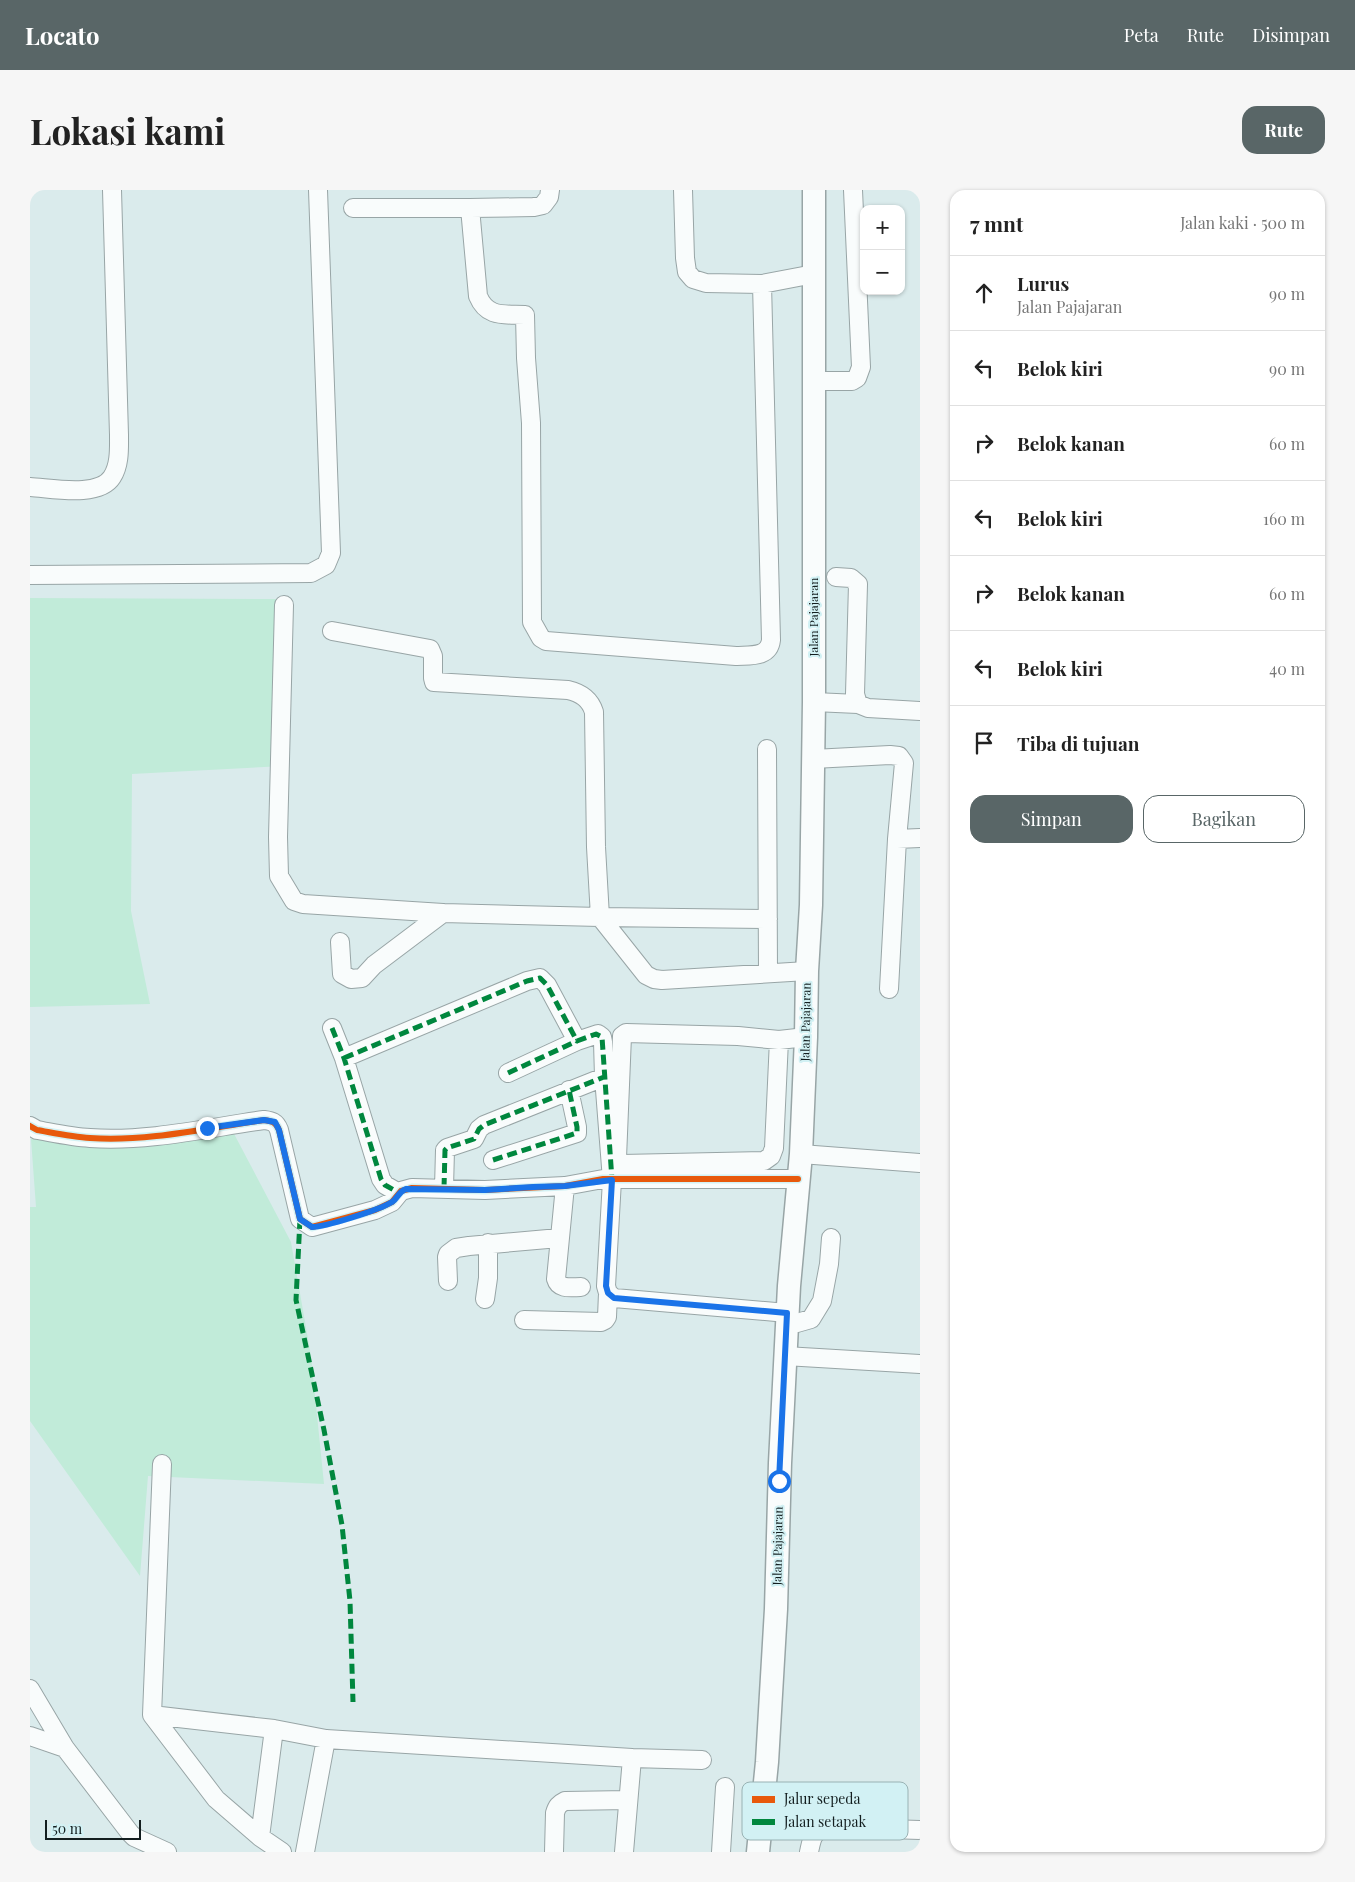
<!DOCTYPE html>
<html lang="id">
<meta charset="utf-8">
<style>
:root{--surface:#fff;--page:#f6f6f6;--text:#222;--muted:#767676;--line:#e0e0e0;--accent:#596667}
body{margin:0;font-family:"Playfair Display",serif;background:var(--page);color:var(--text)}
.controls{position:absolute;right:15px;top:15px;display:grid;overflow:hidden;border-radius:10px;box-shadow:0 1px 4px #0004}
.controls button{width:45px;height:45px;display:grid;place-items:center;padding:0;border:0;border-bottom:1px solid var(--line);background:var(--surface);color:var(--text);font:25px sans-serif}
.scale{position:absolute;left:15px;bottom:12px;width:96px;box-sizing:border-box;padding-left:5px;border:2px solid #131e1f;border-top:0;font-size:14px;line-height:18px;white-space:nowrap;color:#131e1f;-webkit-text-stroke:4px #d2f1f4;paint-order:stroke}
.stop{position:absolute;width:15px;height:15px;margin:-11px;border:4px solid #1a73e8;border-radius:50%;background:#fff}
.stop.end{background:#1a73e8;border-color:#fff;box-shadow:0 1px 5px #0008}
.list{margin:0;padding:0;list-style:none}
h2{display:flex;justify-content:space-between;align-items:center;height:65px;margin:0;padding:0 20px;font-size:21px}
h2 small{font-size:16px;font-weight:400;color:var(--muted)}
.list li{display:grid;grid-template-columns:32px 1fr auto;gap:15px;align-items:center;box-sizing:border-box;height:75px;padding:0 20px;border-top:1px solid var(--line)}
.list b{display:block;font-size:19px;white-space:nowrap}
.list p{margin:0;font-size:16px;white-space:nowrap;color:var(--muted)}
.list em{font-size:16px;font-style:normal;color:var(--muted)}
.actions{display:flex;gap:10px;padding:15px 20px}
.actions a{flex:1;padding:11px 0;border:1px solid var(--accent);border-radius:15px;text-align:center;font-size:18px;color:var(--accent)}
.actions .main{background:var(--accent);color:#fff}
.icon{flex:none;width:28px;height:28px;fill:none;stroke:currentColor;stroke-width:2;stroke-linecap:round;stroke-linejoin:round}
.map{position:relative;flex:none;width:890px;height:1662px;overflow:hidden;border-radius:15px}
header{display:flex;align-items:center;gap:30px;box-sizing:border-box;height:70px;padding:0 25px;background:var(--accent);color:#fff}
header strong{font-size:24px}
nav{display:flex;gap:28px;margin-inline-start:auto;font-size:18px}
.intro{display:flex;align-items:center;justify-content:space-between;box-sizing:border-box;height:120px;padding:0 30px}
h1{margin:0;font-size:35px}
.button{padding:12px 22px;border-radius:15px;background:var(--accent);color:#fff;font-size:18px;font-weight:700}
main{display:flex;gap:30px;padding:0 30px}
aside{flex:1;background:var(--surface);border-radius:15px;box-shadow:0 1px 4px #0004}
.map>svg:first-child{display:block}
.green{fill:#c1ebd9}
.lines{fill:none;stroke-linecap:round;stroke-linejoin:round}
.minor-casing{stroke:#98a5a6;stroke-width:20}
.major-casing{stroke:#98a5a6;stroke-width:25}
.minor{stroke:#f9fcfc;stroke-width:18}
.major{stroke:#f9fcfc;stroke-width:22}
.quiet{stroke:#00873e;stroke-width:5;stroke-dasharray:10 5;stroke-linecap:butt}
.cycleway-casing{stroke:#d2f1f4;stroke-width:9}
.cycleway{stroke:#e8590c;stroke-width:6}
.route{stroke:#1a73e8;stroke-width:6}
.labels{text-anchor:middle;stroke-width:4;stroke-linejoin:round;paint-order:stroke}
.street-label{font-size:12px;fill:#131e1f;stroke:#d2f1f4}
.key{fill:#d2f1f4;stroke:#99b2b4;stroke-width:1}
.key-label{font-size:14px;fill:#131e1f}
</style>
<header>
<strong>Locato</strong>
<nav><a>Peta</a><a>Rute</a><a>Disimpan</a></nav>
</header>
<div class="intro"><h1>Lokasi kami</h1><a class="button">Rute</a></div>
<main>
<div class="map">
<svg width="890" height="1662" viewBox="0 0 890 1662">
<rect width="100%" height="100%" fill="#daebec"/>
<path class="green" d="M 0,408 L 256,409 L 254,576 L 102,584 L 101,721 L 120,814 L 0,817 Z
M 202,940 L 261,1052 L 281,1166 L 294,1294 L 118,1286 L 110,1386 L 0,1231 L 0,1017 L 6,1017 L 1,949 L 98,954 Z"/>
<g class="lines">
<g class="minor-casing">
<path id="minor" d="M 520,0 L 519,7 L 513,15 L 504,17 L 440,18 L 448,106 C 457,128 474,124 495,125 L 496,168 L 501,233 L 502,432 L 511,448 L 516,451 L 706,466 C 720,465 739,468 741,450 L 732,94 L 784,84
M 653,0 L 655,68 L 657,82 L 663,89 L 676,93 L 732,94
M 323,18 L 440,18
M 784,191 L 822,191 L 827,188 L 831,177 L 823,0
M 0,297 C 21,298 69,308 82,287 C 90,275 89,258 89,245 L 82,0
M 0,385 L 281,383 L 296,375 L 301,363 L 288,0
M 806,387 L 821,388 L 828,394 L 825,504 L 828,514 L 838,518 L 890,521
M 254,415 L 248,647 L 249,686 L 264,711 L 273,714 L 413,723 L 570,727 L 616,785 L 624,789 L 632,790 L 777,781
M 302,441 L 400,459 L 403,466 L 403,488 L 404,492 L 538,500 C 551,503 560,509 564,522 L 566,657 L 570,727 L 738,729
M 784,512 L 828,514
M 737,559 L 738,783
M 783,569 L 860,565 L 869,566 L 874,573 L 867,649 L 859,799
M 867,649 L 890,648
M 310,752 L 312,784 L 321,789 L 332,788 L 344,775 L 413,723
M 302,838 L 314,868 L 351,989 L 355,995 L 369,1003
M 749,850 L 744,958 L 741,966 L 734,971 L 592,974 L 589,972 L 587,968 L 592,846 L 596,843 L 708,846 L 749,850 L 776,847
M 314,868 L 497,791 L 510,788 L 517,795 L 547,851 L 568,844 L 572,847 L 573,852 L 574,887 L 582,990 L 576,1096 L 578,1103 L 584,1108 L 757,1123
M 478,883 L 547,851
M 0,936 L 7,940 C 24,943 42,947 60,948 C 118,952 177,938 234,930 C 242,931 246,932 249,940 L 270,1029 L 282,1037 L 345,1020 L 362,1012 L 371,1001 L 382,998 L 455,1000 L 535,996 L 573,989 L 768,989
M 771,964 L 890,973
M 463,970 L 547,943 L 547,937 L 539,900
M 535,996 L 526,1089 C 529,1100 542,1097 551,1097
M 414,998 L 415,960 L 417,958 L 444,949 L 449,939 L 454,935 L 574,887
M 418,1091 L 417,1067 L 418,1064 L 426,1058 L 439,1056 L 529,1048
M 455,1109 L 458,1088 L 458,1053
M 494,1130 L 571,1132 L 575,1130 L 577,1127 L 578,1103
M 757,1133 L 767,1133 L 781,1129 L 792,1111 L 799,1074 L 801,1048
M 755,1166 L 890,1174
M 132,1274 L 122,1525 L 244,1539 L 230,1647 L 252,1662
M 0,1499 L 35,1558 L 100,1643 L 104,1647 L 137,1662
M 122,1525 L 186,1609 L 230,1647
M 244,1539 L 296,1549 L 602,1568 L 672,1570
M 0,1546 L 35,1558
M 275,1662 L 296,1549
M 524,1662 L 525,1623 C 527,1616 529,1614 535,1611 L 598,1610
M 594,1662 L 602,1568
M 691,1662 L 695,1597
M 779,1662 C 782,1648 782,1643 796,1637 L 890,1640"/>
</g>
<g class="major-casing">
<path id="major" d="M 728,1662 L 737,1572 L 746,1419 L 750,1273 L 759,1096 L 771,964 L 776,847 L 777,781 L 781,715 L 784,512 L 784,0"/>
</g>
<use href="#minor" class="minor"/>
<use href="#major" class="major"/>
<path class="quiet" d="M 302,838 L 314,868 L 351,989 L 355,995 L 369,1003
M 314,868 L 497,791 L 510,788 L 517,795 L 547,851 L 566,844 L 572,847 L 582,990
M 478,883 L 547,851
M 463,970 L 547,943 L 547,937 L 539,900
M 414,998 L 415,960 L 417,958 L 444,949 L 449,939 L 454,935 L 574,887
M 270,1029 L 266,1110 L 294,1240 L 312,1335 L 320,1411 L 323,1512"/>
<g class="cycleway-casing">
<path id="cycleway" d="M 0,936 L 7,940 C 24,943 42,947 60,948 C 118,952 177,938 234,930 C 242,931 246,932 249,940 L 270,1029 L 282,1037 L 345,1020 L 362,1012 L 371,1001 L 382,998 L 455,1000 L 535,996 L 573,989 L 768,989"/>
</g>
<use href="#cycleway" class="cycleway"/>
</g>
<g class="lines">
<path class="route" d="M 177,938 L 234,930 L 245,932 L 249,940 L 270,1029 L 282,1037 C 295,1037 349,1020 362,1012 C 368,1008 368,1002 376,999 L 455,1000 L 503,997 L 535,996 L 582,990 L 576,1096 L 578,1103 L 584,1108 L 757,1123 L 749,1291"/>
</g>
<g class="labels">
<g class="street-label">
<text transform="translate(784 427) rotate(-90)" y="4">Jalan Pajajaran</text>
<text transform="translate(776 832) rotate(-89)" y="4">Jalan Pajajaran</text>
<text transform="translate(748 1356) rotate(-89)" y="4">Jalan Pajajaran</text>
</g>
</g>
<rect x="712" y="1592" width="166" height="58" rx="8" class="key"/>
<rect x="722" y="1606" width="23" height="7" fill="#e8590c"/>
<rect x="722" y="1629" width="23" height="6" fill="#00873e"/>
<g class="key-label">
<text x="754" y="1614">Jalur sepeda</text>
<text x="754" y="1637">Jalan setapak</text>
</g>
</svg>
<div class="controls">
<button>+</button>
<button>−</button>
</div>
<div class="scale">50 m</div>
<div class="stop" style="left:749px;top:1291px"></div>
<div class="stop end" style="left:177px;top:938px"></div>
</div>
<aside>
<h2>7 mnt<small>Jalan kaki · 500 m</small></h2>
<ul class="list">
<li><svg class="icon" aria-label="ahead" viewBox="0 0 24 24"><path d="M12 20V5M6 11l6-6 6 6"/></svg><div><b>Lurus</b><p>Jalan Pajajaran</p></div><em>90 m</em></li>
<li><svg class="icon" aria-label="left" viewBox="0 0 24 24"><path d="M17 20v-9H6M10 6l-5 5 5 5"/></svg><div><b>Belok kiri</b></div><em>90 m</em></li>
<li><svg class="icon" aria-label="right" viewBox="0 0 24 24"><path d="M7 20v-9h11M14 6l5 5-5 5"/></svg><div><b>Belok kanan</b></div><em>60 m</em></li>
<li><svg class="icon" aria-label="left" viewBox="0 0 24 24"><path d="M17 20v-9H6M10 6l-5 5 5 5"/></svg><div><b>Belok kiri</b></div><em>160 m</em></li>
<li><svg class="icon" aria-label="right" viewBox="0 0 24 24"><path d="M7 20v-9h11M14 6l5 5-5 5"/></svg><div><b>Belok kanan</b></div><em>60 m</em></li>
<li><svg class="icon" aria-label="left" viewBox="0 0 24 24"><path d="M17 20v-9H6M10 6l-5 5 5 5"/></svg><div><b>Belok kiri</b></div><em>40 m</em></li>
<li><svg class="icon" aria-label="arrive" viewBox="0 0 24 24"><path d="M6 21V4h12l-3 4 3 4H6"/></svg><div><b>Tiba di tujuan</b></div></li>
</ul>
<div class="actions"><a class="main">Simpan</a><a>Bagikan</a></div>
</aside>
</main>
